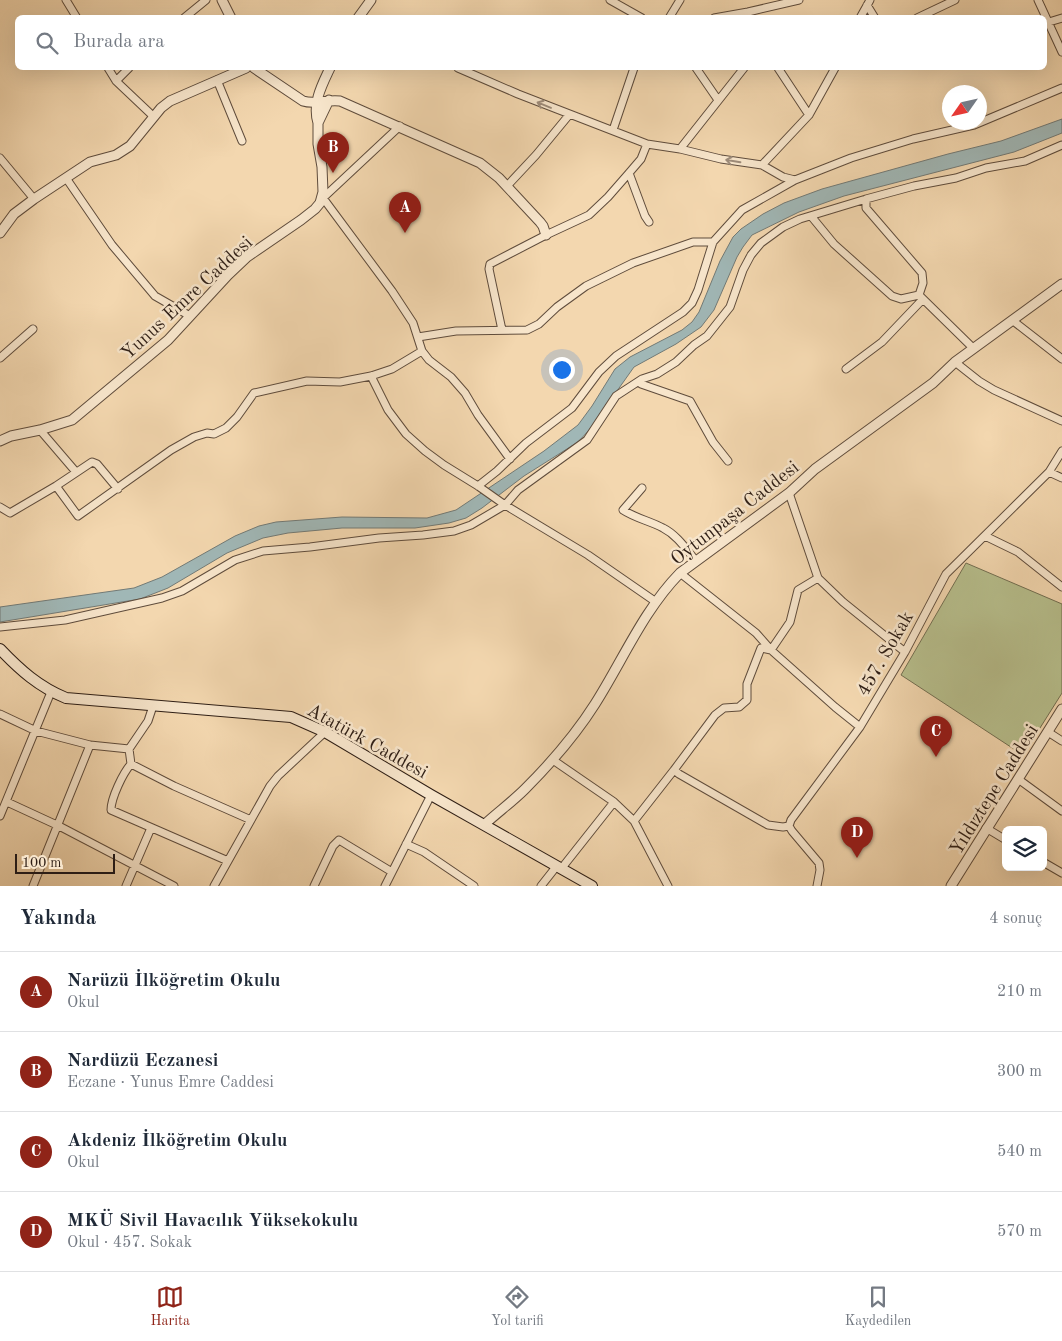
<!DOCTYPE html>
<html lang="tr">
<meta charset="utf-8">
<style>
:root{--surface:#fff;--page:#f2f2f3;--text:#1f2937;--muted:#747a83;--line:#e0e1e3;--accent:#8f2418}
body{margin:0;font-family:"Old Standard TT",serif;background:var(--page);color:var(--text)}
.controls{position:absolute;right:15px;bottom:15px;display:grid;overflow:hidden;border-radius:8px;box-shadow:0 5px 20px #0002}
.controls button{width:45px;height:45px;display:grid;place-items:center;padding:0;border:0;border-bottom:1px solid var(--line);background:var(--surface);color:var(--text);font:25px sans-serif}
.compass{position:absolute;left:942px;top:85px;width:45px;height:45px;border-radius:50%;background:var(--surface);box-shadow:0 5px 20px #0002;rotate:236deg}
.scale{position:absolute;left:15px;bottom:12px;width:100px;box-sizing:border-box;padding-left:5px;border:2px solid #2e1e15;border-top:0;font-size:14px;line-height:18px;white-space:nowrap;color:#2e1e15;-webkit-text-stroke:4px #f7e5cb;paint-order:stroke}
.you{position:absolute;left:561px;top:369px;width:18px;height:18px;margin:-12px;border:4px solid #fff;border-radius:50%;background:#1a73e8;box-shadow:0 0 0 8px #1a73e833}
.badge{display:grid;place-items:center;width:32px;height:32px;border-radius:50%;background:var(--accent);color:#fff;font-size:16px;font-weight:700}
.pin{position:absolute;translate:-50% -41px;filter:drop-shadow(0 1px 2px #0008)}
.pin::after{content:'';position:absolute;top:26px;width:18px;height:15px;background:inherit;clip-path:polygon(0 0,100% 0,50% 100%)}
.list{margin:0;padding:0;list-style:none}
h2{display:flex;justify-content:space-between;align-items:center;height:65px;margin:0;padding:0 20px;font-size:21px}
h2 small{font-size:16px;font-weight:400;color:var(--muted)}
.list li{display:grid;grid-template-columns:32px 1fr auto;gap:15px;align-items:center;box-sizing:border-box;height:80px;padding:0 20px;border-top:1px solid var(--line)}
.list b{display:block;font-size:19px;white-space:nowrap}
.list p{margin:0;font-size:16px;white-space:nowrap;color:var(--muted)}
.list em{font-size:16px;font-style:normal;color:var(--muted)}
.icon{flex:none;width:28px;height:28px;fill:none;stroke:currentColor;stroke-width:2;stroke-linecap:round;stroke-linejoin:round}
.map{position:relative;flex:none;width:1062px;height:886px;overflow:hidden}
.search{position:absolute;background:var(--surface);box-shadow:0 5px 20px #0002;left:15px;right:15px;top:15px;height:55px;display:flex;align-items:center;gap:12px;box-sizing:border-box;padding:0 18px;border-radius:8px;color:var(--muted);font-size:19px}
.sheet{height:385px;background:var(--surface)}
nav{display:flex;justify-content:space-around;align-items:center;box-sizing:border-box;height:70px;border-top:1px solid var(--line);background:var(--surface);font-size:14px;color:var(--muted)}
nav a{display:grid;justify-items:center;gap:2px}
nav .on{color:var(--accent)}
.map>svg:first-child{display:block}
.green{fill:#b7bf8d;stroke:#726e51}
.water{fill:#a0b7b6;stroke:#727a76}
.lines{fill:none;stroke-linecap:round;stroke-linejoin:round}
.minor-casing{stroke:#5f4c3c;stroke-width:9}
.tertiary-casing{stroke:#5f4c3c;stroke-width:11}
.secondary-casing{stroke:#2e1e15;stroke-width:12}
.minor{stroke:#f7e5cb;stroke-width:7}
.tertiary{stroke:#f7e5cb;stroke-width:9}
.secondary{stroke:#f7e5cb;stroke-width:10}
.oneway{stroke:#9d8b79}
.labels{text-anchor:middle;stroke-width:5;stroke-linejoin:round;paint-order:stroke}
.street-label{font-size:19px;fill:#2e1e15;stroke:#f7e5cb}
</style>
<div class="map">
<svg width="1062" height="886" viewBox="0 0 1062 886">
<rect width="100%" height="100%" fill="#f3d7af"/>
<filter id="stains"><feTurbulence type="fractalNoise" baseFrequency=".004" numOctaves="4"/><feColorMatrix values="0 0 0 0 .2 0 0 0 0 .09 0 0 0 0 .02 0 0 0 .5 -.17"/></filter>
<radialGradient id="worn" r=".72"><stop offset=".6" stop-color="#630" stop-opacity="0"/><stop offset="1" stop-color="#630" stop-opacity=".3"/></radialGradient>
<path class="green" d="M 966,563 L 1062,604 L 1062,693 L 1023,755 L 901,675 Z"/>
<path class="water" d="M 1062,119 L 1062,133 L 1014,152 L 844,196 L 799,212 L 752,235 L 743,247 L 737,257 L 714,310 L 701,327 L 676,344 L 634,367 L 590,429 L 578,442 L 524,476 L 482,508 L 466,518 L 449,523 L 415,528 L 342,528 L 288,533 L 263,538 L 227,553 L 168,588 L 140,599 L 0,622 L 0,607 L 134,588 L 162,577 L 235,536 L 259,526 L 276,522 L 342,517 L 427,518 L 456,510 L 544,451 L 578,425 L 592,406 L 615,369 L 630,357 L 682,330 L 692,322 L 699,312 L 720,261 L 733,237 L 741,229 L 763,214 L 784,203 L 822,189 L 948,154 L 1001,141 Z"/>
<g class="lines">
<g class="minor-casing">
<path id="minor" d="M 66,0 L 77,18
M 610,0 L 642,18
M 1038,0 L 1062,52
M 867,5 L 875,18
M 184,18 L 206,0
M 669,18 L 680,0
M 714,18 L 748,12 L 799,0
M 860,18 L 870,0
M 917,18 L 955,0
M 1049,22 L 1062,18
M 108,68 L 116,81 L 154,117
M 458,68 L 518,94 L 647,144 L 680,149 L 721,159 L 762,165 L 783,177 L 795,180
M 696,68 L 718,100
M 778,68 L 809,115
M 217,80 L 242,141
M 116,81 L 129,68
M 400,126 L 323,198 L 392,291 L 413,323 L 422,351 L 429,360 L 451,377 L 465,393 L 478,415 L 510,459
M 613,130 L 634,68
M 680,149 L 744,68
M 0,158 L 34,199
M 762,165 L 809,115 L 835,68
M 629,173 L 645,216 L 649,222
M 66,178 L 112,245 L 155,296 L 190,316
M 507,186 L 536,155 L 569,115
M 866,199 L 866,208 L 922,273 L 923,283 L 919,295
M 811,216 L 834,244 L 892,296 L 901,299 L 919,295
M 921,297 L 973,348
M 1012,320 L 1062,359
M 502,330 L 489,269 L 490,264 L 546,235 L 589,215 L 608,197 L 629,173 L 641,159 L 647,144
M 418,337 L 456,331 L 527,330 L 539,324 L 557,307 L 586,286 L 633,263 L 693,242 L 713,242
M 0,358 L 33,329
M 955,362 L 979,381 L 994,390 L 1062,421
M 846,369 L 882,342 L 923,299
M 371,376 L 388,410 L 406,434 L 425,451 L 444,465 L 478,486 L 505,505 L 588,555 L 656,602
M 642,379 L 641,384 L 690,401 L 713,442 L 728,461
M 40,430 L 76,472
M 1049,472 L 1062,478
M 56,486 L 78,516 L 171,450 L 194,437 L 207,433 L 214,434 L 226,428 L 237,417 L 254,393 L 307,381 L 340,382 L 371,376 L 392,369 L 422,351
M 478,486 L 497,471 L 526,443 L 572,408 L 599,372 L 616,356 L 683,312 L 692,303 L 698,290 L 713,242 L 742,210 L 795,180 L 851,158 L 913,139 L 974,125 L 1062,88
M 642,488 L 623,510 C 635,518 650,521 663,528 C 677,535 686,549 696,561
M 789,493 L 818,578 L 843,602 L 905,652
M 0,507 L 10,513 L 56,486 L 92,462 L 97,464 L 118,489
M 985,536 L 1018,552 L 1062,587
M 680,573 L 756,633 L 771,650 L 835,707 L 860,727
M 0,627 L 65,620 L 162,598 L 182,591 L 235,560 L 263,551 L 310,547 L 379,538 L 423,535 L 454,531 L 471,525 L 505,505 L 518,490 L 587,440 L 616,396 L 642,379 L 657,374 L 676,362 L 694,345 L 707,336 L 730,307 L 743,270 L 751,255 L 761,243 L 783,227 L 800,219 L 866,199 L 914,186 L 956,178 L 986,168 L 1025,161 L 1062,145
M 153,706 L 148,721 L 129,749 L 131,764 L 174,786 L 251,820
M 0,714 L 36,731 L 90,745 L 129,749
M 1048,732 L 1062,741
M 553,760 L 614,802 L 634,821 L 668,886
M 131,764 C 123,773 111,798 111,810 L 228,861
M 674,770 L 715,715 L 724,708 L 739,707 L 747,700 L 747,684 L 761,648 L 771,650 L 790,622 L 798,590 L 818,578
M 1018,779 L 1062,811
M 7,802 L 59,826 L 174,886
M 0,816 L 51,692
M 634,821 L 674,770 L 679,774 L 768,825 L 783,827 L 789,826
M 986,828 L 1006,840
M 406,844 L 424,852 L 474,886
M 1043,862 L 1062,873
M 561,869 L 614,802
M 33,886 L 90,745
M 126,886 L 151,828
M 214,886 L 270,786 L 278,776 L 325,732
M 314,886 L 333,846 L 339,840 L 392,872
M 385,886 L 431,795
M 541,886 L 556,867
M 817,886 L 820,870 L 819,863 L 792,831 L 789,826 L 791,820 L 860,727 L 905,652 L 946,574 L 1049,472 L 1062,451"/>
</g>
<g class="tertiary-casing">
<path id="tertiary" d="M 222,0 L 231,18
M 358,18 L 371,0
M 254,68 L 303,101 C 315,105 328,99 340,101 L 480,163 L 499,178 L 540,222 L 543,226 L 546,235
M 329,100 L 318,123 C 312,103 322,85 330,68
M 0,233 L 14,214 L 34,199 L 90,162 L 116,155 L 130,146 L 161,108 L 170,101 L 246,68
M 0,441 L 11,436 L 40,430 L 72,420 L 168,340 L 228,275 L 247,257 L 301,220 L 315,209 L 320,203 L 323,192 L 322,167 L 318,144 L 318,123
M 485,824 C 498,812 512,802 525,789 C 550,764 576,734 595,704 C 623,660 643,611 680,573 L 789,493 L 815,469 L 933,383 L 955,362 L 1062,284
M 951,886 L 1062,709"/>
</g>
<g class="secondary-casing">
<path id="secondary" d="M 0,649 C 20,670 39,687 66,698 L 291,717 L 325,732 L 431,795 L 592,886"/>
</g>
<use href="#minor" class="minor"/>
<use href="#tertiary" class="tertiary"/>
<use href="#secondary" class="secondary"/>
</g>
<defs><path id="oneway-shaft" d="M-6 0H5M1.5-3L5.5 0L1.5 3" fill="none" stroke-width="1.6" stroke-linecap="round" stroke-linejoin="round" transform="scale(1.25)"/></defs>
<g class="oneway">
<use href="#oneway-shaft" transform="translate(544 105) rotate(-158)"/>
<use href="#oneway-shaft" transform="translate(733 161) rotate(-171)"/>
</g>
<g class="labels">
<g class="street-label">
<text transform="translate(186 297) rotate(-43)" y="7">Yunus Emre Caddesi</text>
<text transform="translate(734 512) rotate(-38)" y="7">Oytunpaşa Caddesi</text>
<text transform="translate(884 653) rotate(-60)" y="7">457. Sokak</text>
<text transform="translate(368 740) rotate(29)" y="7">Atatürk Caddesi</text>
<text transform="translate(993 789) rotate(-58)" y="7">Yıldıztepe Caddesi</text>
</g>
</g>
<rect width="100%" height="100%" filter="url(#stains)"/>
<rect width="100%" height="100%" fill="url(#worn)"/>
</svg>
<div class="controls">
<button><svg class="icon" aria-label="layers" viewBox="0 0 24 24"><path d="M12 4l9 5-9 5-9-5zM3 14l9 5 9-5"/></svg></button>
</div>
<svg class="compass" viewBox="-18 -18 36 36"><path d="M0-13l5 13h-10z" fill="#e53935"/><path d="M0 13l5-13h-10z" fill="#747a83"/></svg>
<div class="scale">100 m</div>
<div class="you"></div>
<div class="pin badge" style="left:405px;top:233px">A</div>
<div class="pin badge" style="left:333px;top:173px">B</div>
<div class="pin badge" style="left:936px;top:757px">C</div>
<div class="pin badge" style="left:857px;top:858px">D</div>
<div class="search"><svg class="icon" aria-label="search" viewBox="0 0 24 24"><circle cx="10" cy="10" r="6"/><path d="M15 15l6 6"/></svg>Burada ara</div>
</div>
<section class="sheet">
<h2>Yakında<small>4 sonuç</small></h2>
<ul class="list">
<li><span class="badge">A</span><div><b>Narüzü İlköğretim Okulu</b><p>Okul</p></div><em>210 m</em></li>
<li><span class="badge">B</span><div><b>Nardüzü Eczanesi</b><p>Eczane · Yunus Emre Caddesi</p></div><em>300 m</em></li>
<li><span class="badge">C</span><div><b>Akdeniz İlköğretim Okulu</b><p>Okul</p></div><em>540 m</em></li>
<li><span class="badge">D</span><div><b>MKÜ Sivil Havacılık Yüksekokulu</b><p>Okul · 457. Sokak</p></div><em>570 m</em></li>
</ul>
</section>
<nav>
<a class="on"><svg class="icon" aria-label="map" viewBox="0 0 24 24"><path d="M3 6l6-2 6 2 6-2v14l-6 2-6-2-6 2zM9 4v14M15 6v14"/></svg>Harita</a>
<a><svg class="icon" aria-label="directions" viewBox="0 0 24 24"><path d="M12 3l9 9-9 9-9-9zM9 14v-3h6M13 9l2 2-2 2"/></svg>Yol tarifi</a>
<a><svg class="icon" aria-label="saved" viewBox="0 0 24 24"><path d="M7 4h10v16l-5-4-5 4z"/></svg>Kaydedilen</a>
</nav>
